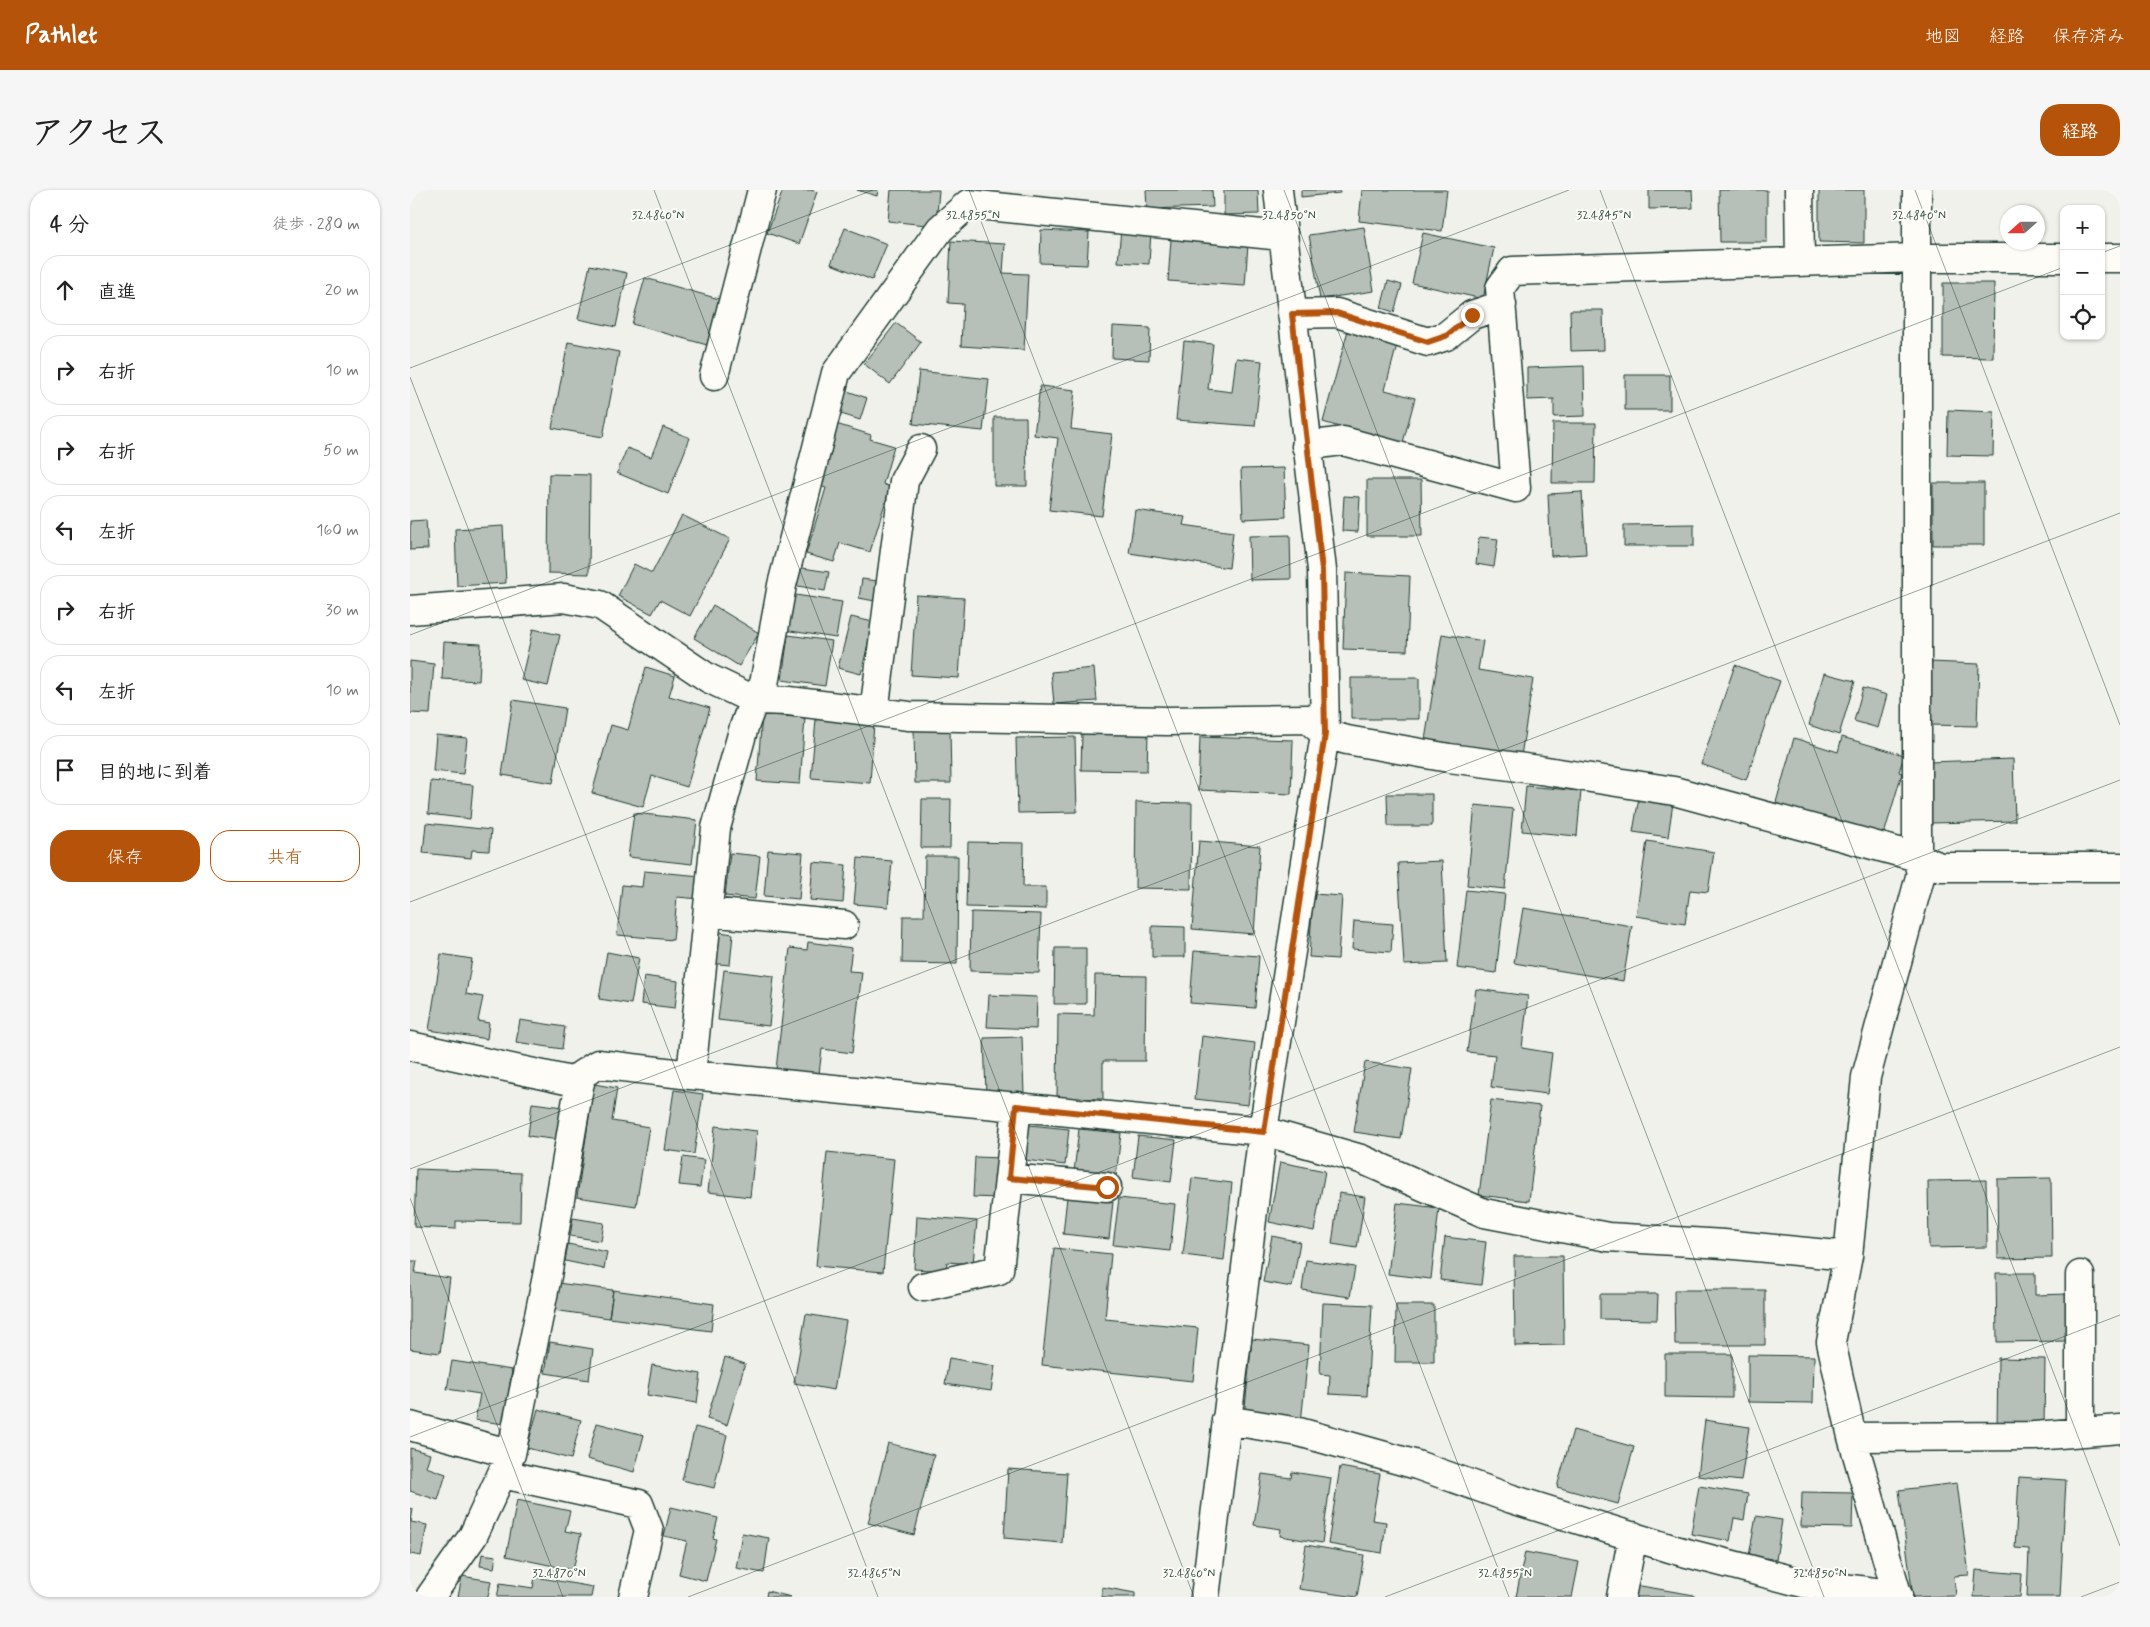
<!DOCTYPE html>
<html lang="ja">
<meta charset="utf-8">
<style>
:root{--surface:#fff;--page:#f6f6f6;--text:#222;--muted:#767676;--line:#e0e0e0;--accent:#b45309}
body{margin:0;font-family:Mynerve,"Klee One",sans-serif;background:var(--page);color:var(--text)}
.controls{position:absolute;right:15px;top:15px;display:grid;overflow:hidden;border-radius:10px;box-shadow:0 1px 4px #0004}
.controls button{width:45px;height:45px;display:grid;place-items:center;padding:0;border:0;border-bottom:1px solid var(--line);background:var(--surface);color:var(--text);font:25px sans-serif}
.compass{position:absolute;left:1590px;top:15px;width:45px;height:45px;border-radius:50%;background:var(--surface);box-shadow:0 1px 4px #0004;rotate:249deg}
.stop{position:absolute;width:15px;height:15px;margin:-11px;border:4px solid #b45309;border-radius:50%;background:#fff}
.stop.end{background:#b45309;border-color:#fff;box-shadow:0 1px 5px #0008}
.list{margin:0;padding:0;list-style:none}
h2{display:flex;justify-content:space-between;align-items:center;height:65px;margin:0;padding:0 20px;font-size:21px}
h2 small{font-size:16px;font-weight:400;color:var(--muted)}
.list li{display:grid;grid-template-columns:32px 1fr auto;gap:15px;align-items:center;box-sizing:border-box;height:70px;margin:0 10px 10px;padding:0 10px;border:1px solid var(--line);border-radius:20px}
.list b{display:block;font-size:19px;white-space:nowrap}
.list em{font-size:16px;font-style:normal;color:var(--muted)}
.actions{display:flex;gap:10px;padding:15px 20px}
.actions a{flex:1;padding:11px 0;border:1px solid var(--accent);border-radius:20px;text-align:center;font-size:18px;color:var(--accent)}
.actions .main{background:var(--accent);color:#fff}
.icon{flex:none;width:28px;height:28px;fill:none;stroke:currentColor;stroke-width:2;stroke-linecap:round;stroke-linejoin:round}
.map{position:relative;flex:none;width:1710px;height:1407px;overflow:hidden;border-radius:20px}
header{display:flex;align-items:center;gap:30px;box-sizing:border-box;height:70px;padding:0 25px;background:var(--accent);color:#fff}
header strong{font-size:24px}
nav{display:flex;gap:28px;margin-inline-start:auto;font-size:18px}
.intro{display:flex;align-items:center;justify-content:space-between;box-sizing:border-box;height:120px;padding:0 30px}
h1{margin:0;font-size:35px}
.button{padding:12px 22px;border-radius:20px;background:var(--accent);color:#fff;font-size:18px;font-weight:700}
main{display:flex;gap:30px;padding:0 30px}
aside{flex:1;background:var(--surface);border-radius:20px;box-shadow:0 1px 4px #0004}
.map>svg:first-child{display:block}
.building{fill:#b6bfb8;stroke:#1f3d34}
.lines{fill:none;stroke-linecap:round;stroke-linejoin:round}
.minor-casing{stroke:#1f3d34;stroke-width:31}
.minor{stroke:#fdfcf7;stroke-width:28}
.route{stroke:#b45309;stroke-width:6}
.ticks{fill:none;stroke:#1f3d34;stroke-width:1;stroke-opacity:0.45}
.ticks-label{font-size:12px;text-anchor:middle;fill:#1f3d34;stroke:#fdfcf7;stroke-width:4;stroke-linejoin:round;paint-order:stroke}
</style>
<header>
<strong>Pathlet</strong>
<nav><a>地図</a><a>経路</a><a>保存済み</a></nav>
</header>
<div class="intro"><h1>アクセス</h1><a class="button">経路</a></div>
<main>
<aside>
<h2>4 分<small>徒歩 · 280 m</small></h2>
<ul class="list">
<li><svg class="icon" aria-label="ahead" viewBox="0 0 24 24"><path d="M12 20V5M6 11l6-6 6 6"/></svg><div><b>直進</b></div><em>20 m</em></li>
<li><svg class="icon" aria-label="right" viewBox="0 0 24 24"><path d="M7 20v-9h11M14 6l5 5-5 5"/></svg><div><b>右折</b></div><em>10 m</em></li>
<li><svg class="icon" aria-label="right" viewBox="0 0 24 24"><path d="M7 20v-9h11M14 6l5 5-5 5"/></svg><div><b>右折</b></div><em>50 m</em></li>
<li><svg class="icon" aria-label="left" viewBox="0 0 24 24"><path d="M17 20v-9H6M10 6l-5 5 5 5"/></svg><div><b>左折</b></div><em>160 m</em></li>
<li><svg class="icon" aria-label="right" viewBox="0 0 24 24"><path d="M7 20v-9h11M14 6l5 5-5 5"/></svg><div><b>右折</b></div><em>30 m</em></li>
<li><svg class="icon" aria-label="left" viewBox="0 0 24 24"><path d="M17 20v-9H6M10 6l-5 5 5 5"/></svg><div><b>左折</b></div><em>10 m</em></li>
<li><svg class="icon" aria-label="arrive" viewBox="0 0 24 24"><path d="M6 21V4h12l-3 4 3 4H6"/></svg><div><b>目的地に到着</b></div></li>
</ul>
<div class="actions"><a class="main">保存</a><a>共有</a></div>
</aside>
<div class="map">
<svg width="1710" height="1407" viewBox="0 0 1710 1407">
<rect width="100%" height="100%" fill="#f0f1eb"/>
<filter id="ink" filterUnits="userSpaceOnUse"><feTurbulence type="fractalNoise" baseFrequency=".02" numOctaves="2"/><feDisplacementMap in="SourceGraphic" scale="10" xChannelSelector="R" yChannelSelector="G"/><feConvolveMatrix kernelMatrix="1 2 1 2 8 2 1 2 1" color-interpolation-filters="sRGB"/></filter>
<g filter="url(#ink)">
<path class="building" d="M 373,0 L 401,0 L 407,2 L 389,54 L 357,43 Z
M 447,0 L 468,0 L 467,6 Z
M 481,0 L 529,0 L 526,36 L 478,31 Z
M 736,0 L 802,0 L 803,17 L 737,19 Z
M 814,0 L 848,0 L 849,24 L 814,25 Z
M 891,0 L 930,0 L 930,3 L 891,7 Z
M 952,0 L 1037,0 L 1032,41 L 949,31 Z
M 1239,0 L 1282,0 L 1283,18 L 1239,19 Z
M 1309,0 L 1357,0 L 1357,52 L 1310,52 Z
M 1409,0 L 1454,0 L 1454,53 L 1409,52 Z
M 954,37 L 964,101 L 910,109 L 899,45 Z
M 435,38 L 477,54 L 462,90 L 421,74 Z
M 711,39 L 741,41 L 739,74 L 708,72 Z
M 631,40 L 679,42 L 677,75 L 630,73 Z
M 1013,43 L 1084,58 L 1073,109 L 1002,93 Z
M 761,49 L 838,54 L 835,96 L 758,91 Z
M 541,51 L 595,54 L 593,83 L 618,84 L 614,160 L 551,156 L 553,114 L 538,113 Z
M 180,75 L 217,83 L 206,137 L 168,129 Z
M 235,88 L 309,109 L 297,155 L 222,134 Z
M 978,91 L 992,95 L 984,122 L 971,118 Z
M 1533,93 L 1584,93 L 1583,168 L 1533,167 Z
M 1160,120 L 1193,120 L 1194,160 L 1161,161 Z
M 486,133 L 511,152 L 480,194 L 454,174 Z
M 940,133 L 989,147 L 975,200 L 1005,208 L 992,256 L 913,232 Z
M 703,136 L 740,138 L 739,170 L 702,168 Z
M 774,151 L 803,154 L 798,199 L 822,202 L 826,168 L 852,171 L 845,236 L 766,230 Z
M 158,152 L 209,162 L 193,247 L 142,238 Z
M 1174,176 L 1175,226 L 1144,227 L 1144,209 L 1117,210 L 1117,178 Z
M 509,181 L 579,189 L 573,241 L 503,234 Z
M 1215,185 L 1260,185 L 1260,220 L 1215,220 Z
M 630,196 L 665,200 L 661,239 L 702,244 L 692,326 L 639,320 L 648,248 L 624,245 Z
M 429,198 L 457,208 L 450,230 L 422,221 Z
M 1538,220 L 1584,222 L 1583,266 L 1537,265 Z
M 584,227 L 616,227 L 617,296 L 584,296 Z
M 423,233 L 461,245 L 460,249 L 484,256 L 473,294 L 480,297 L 460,362 L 430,353 L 424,372 L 396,364 L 416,298 L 405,294 Z
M 1143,233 L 1186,233 L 1185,293 L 1142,293 Z
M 253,237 L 280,248 L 258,304 L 207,283 L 217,258 L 241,267 Z
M 874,278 L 876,327 L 833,329 L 831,279 Z
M 139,284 L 180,285 L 179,384 L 138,383 Z
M 957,290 L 1011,290 L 1012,346 L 957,346 Z
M 1523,293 L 1574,293 L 1574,355 L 1523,355 Z
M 1172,302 L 1176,364 L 1141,366 L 1138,304 Z
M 934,306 L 950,307 L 948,342 L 932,341 Z
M 725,320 L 775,327 L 773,335 L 823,342 L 819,378 L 719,363 Z
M 272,325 L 320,349 L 280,426 L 250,410 L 242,424 L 208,406 L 224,374 L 242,383 Z
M 16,330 L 18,359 L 0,360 L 0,331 Z
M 1284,334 L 1284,356 L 1214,356 L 1214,335 Z
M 93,336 L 96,393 L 47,396 L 45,339 Z
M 880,345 L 881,389 L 840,390 L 839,346 Z
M 1069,347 L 1088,349 L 1084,377 L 1066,374 Z
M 386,377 L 419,382 L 415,401 L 383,395 Z
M 936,383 L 1000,386 L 997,461 L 933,459 Z
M 452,389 L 474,392 L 470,412 L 449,408 Z
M 379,404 L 432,412 L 426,448 L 374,440 Z
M 506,405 L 554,408 L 549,488 L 501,485 Z
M 303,415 L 349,443 L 329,476 L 284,448 Z
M 441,427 L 463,432 L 451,484 L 428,478 Z
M 123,439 L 150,445 L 138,496 L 111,490 Z
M 1032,444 L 1073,451 L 1068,480 L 1123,489 L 1111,566 L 1015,550 Z
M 378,445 L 422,451 L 415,496 L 372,490 Z
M 34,452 L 71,454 L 69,491 L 32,489 Z
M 0,471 L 24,474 L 20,524 L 0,523 Z
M 1520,472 L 1569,474 L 1567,536 L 1518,535 Z
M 1325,475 L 1370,491 L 1336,590 L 1291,574 Z
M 236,477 L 265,486 L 259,506 L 300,518 L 277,597 L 242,586 L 233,617 L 182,603 L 201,535 L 218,540 Z
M 684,478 L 687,511 L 644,514 L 641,482 Z
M 1414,483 L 1445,491 L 1429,545 L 1399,535 Z
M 941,488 L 1009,488 L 1009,529 L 941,529 Z
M 1453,498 L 1477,505 L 1468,538 L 1444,531 Z
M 103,510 L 155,518 L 143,593 L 92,585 Z
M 352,524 L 395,528 L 390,594 L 347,591 Z
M 406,529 L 464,533 L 460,593 L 401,588 Z
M 504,538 L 540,538 L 541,593 L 505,593 Z
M 672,543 L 738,544 L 737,581 L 671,580 Z
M 26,545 L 57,548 L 53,584 L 23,581 Z
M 665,547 L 667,622 L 608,623 L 606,548 Z
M 790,547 L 883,550 L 881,604 L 788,600 Z
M 1432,547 L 1494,565 L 1489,582 L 1492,583 L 1473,648 L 1365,616 L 1384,548 L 1428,562 Z
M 1603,569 L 1605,631 L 1521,633 L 1519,572 Z
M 21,591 L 63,595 L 60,629 L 18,624 Z
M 1116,596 L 1171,601 L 1167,646 L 1112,641 Z
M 977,604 L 1022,604 L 1022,636 L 978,636 Z
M 1229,607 L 1263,613 L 1258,647 L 1223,642 Z
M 512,609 L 541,609 L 540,658 L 511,658 Z
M 726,612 L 782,613 L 781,699 L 725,698 Z
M 1065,615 L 1103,619 L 1095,699 L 1057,695 Z
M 224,623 L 287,630 L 282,674 L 218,667 Z
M 16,633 L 81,640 L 79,661 L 62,660 L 61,668 L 13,663 Z
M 789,651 L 850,656 L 844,744 L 782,739 Z
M 1237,651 L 1304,662 L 1298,702 L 1280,700 L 1275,734 L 1226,726 Z
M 558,652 L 614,653 L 613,697 L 636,697 L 636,719 L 556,717 Z
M 358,660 L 393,663 L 389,709 L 354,706 Z
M 320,663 L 350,666 L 345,709 L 315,706 Z
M 515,666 L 548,666 L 547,774 L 492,773 L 493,726 L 514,726 Z
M 448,668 L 482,671 L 478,717 L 444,714 Z
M 1032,671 L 1037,773 L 994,775 L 988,673 Z
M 403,672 L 436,675 L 433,713 L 400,710 Z
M 234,681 L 292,686 L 290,709 L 267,707 L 263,750 L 207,745 L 212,695 L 232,697 Z
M 1056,700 L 1095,704 L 1086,783 L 1047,778 Z
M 903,704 L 932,706 L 928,769 L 899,767 Z
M 1113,718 L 1222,736 L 1213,791 L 1104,773 Z
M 561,722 L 631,724 L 629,783 L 560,781 Z
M 944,731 L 983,734 L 981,762 L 942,759 Z
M 742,736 L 775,737 L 775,767 L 742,767 Z
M 303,741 L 323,744 L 320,775 L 299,773 Z
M 398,752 L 442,758 L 439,781 L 452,782 L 442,863 L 412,859 L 409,884 L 366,879 L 380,758 L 397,760 Z
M 645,758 L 676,758 L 676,814 L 644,814 Z
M 784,761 L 849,766 L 845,818 L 780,813 Z
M 197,762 L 229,768 L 221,814 L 189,809 Z
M 31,764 L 62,769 L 56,804 L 73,807 L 68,831 L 79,833 L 77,849 L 19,840 Z
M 314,780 L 364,786 L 359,836 L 308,830 Z
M 685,785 L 736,786 L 735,871 L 693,871 L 693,909 L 647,908 L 648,824 L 684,825 Z
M 234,786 L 268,791 L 265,818 L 231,814 Z
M 1066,799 L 1118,806 L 1112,858 L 1142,863 L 1137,904 L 1081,897 L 1085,865 L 1057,862 Z
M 579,805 L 627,807 L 626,839 L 577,837 Z
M 110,830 L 155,837 L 152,859 L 106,852 Z
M 792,846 L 845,853 L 838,915 L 785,909 Z
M 612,847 L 614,904 L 576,904 L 574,848 Z
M 955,872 L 1002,879 L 991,949 L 944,942 Z
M 184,894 L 207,898 L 202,931 L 239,937 L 226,1016 L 167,1007 Z
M 264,900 L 293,904 L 284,964 L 255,960 Z
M 1081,910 L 1130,916 L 1119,1011 L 1069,1005 Z
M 122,913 L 154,917 L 150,950 L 118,946 Z
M 619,935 L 659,939 L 655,975 L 615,970 Z
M 305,936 L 347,941 L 340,1007 L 298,1002 Z
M 669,939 L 711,943 L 706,987 L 664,982 Z
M 728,946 L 766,950 L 761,992 L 723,987 Z
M 417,962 L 484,969 L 473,1082 L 406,1076 Z
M 273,967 L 294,970 L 290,997 L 269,995 Z
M 565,967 L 591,968 L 589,1008 L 563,1007 Z
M 870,972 L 915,981 L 904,1041 L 859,1032 Z
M 6,979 L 111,983 L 110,1032 L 46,1031 L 46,1039 L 4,1037 Z
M 782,988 L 822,993 L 814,1070 L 773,1065 Z
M 1641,988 L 1642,1068 L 1588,1069 L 1587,989 Z
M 1576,990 L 1577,1057 L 1519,1058 L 1518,991 Z
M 929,1003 L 955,1007 L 947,1058 L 922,1054 Z
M 657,1007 L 703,1012 L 699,1049 L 653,1044 Z
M 709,1008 L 765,1014 L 760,1061 L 703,1055 Z
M 987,1013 L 1029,1018 L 1021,1089 L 978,1084 Z
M 507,1026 L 567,1031 L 563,1074 L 537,1072 L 536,1081 L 504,1079 Z
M 163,1028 L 194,1033 L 191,1051 L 160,1046 Z
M 862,1046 L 890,1052 L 882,1097 L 853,1092 Z
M 1035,1047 L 1076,1052 L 1071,1095 L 1030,1090 Z
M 158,1054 L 197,1062 L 194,1079 L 155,1071 Z
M 644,1058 L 701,1064 L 695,1129 L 788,1138 L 783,1191 L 632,1175 Z
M 1104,1066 L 1153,1066 L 1154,1155 L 1105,1156 Z
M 896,1070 L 945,1077 L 940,1107 L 892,1100 Z
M 0,1071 L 7,1071 L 5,1083 L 40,1088 L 30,1163 L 0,1159 Z
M 1586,1083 L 1625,1083 L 1625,1105 L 1658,1104 L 1659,1151 L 1587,1152 Z
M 147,1093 L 203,1100 L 199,1128 L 143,1120 Z
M 203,1100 L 304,1114 L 301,1141 L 199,1128 Z
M 1264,1100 L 1355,1100 L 1355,1155 L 1265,1155 Z
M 1190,1104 L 1248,1104 L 1247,1130 L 1190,1129 Z
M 913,1113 L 962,1115 L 957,1206 L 919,1204 L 920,1185 L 910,1184 Z
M 986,1115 L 1024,1115 L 1024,1172 L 985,1172 Z
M 396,1124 L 436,1131 L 424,1200 L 384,1193 Z
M 842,1149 L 899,1155 L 891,1233 L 834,1227 Z
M 140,1152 L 183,1159 L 179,1190 L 135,1183 Z
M 1255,1164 L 1322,1164 L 1322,1208 L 1255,1207 Z
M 1338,1165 L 1404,1166 L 1403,1213 L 1338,1212 Z
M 315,1167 L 335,1174 L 317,1235 L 297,1229 Z
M 539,1168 L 585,1176 L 581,1201 L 535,1194 Z
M 1588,1168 L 1635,1169 L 1634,1238 L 1587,1237 Z
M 42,1171 L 102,1180 L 94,1234 L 65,1230 L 70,1204 L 37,1199 Z
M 242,1175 L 291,1184 L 287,1213 L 237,1205 Z
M 128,1219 L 171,1230 L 161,1269 L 117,1258 Z
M 1295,1230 L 1339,1237 L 1331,1291 L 1288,1286 Z
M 187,1233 L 234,1245 L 224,1282 L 177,1269 Z
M 285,1237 L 317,1245 L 304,1298 L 272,1290 Z
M 1163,1240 L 1224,1257 L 1208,1314 L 1147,1297 Z
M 478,1253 L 524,1265 L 504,1345 L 458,1333 Z
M 0,1258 L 20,1264 L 16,1277 L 36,1284 L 28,1310 L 0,1301 Z
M 930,1277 L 970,1284 L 962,1330 L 976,1332 L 972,1363 L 918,1354 Z
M 598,1279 L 657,1283 L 652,1353 L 594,1348 Z
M 882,1282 L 921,1288 L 912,1353 L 870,1346 L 871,1339 L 844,1335 L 852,1284 L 881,1288 Z
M 1609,1287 L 1656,1290 L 1650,1407 L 1617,1407 L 1619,1359 L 1605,1358 Z
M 1547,1293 L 1559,1385 L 1544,1386 L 1546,1406 L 1503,1407 L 1489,1300 Z
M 1289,1296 L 1338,1304 L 1334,1330 L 1324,1328 L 1320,1351 L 1281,1344 Z
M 1392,1302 L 1443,1303 L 1442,1338 L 1391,1337 Z
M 107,1310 L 160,1321 L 155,1341 L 171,1344 L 163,1380 L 96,1366 Z
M 261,1317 L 308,1328 L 303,1348 L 306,1349 L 296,1391 L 269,1384 L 277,1351 L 254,1346 Z
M 0,1318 L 3,1319 L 1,1332 L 17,1335 L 11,1366 L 0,1364 Z
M 1346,1326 L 1372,1330 L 1366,1370 L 1339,1366 Z
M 332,1343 L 359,1348 L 354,1383 L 326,1378 Z
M 896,1355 L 954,1365 L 947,1407 L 889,1399 Z
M 1115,1362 L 1169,1372 L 1162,1407 L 1106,1407 Z
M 72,1364 L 86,1366 L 84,1378 L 70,1376 Z
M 1566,1380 L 1612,1384 L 1610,1407 L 1564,1407 Z
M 52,1386 L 81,1391 L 78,1407 L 48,1407 Z
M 125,1387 L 183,1397 L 181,1407 L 87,1407 L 90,1393 L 123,1398 Z
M 1225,1395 L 1284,1405 L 1284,1407 L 1223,1407 Z
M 692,1397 L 725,1403 L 725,1407 L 691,1407 Z
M 357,1401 L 381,1407 L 356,1407 Z"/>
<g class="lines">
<g class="minor-casing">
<path id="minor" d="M 1389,0 L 1390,72
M 1691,68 L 1710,68
M 882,124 L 927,123 L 1018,152 L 1036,146 L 1062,125 L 1092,115
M 304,186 L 352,0
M 896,256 L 933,251 L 1106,298 L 1090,98 L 1102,81 L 1507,68 L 1654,68
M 0,420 L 154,408 L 190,415 L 298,488 L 344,510 L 379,511 L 499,526 L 757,531 L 898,529 L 915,544 L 937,550 L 1039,568 L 1130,580 L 1264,601 L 1507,667 L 1530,677 L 1710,677
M 464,522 L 494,291 L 511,259
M 298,722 L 434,735
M 0,856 L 170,893
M 281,885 L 853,941 L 915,544 L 912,380 L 868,0
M 599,988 L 697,997
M 513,1097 L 589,1080 L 607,916
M 816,1230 L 889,1242 L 1007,1275 L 1102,1309 L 1269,1361 L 1393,1393 L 1488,1405
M 0,1236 L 101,1264
M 1670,1242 L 1670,1085
M 1442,1247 L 1625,1246 L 1710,1239
M 92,1284 L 229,1314 L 239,1340 L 223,1407
M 20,1407 L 63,1346 L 101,1264 L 137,1086 L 171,885 L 188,874 L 281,885 L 306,638 L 334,537 L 344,510 L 354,494 L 372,395 L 426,183 L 530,39 L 558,14 L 872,46
M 795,1407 L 853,941 L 951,969 L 1074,1023 L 1198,1047 L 1314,1054 L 1438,1066
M 1211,1407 L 1223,1346
M 1488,1407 L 1442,1247 L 1421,1152 L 1438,1066 L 1456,887 L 1511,683 L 1507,667 L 1507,0"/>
</g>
<use href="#minor" class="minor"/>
</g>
</g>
<g class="lines" filter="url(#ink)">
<path class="route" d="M 697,997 L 599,988 L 606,916 L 854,942 L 915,544 L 912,380 L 882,124 L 927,123 L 1018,152 L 1036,146 L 1062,125"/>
</g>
<path class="ticks" d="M 244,0 L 784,1407M 559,0 L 1099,1407M 874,0 L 1414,1407M 1190,0 L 1710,1356M 1505,0 L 1710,535M 1691,63 L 1710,56M 0,178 L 463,0M 0,187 L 468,1407M 0,445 L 1159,0M 0,712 L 1654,77M 0,979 L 1710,323M 0,1008 L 153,1407M 0,1247 L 1710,590M 278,1407 L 1710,857M 975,1407 L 1710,1125M 1671,1407 L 1710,1392"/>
<g class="ticks-label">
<text x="248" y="29">32.4860°N</text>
<text x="563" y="29">32.4855°N</text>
<text x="879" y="29">32.4850°N</text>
<text x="1194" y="29">32.4845°N</text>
<text x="1509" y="29">32.4840°N</text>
<text x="149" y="1387">32.4870°N</text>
<text x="464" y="1387">32.4865°N</text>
<text x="779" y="1387">32.4860°N</text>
<text x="1095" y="1387">32.4855°N</text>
<text x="1410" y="1387">32.4850°N</text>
</g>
</svg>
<div class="controls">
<button>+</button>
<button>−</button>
<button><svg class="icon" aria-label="locate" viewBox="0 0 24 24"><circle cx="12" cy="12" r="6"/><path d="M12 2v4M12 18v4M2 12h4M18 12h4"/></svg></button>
</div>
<svg class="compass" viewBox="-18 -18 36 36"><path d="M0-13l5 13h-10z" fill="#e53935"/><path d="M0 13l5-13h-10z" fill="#767676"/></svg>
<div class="stop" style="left:697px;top:997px"></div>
<div class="stop end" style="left:1062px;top:125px"></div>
</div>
</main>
